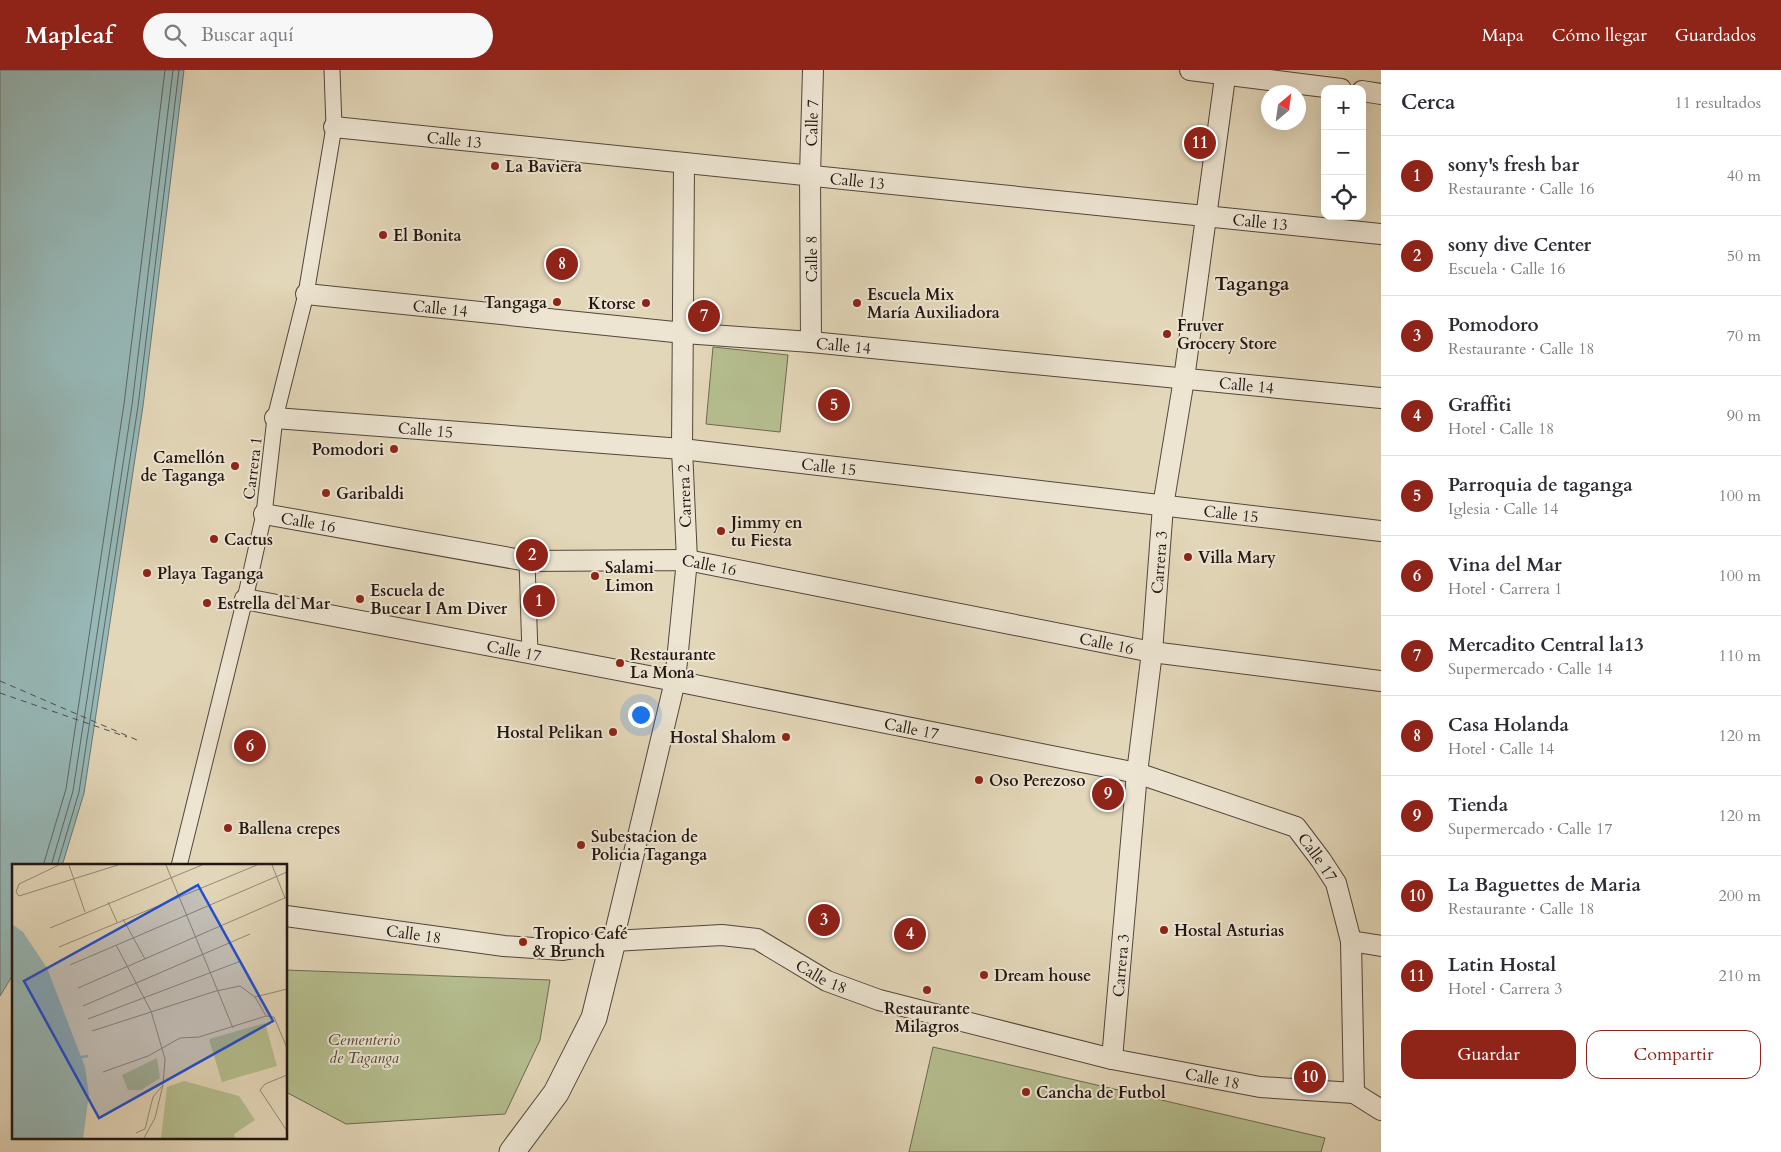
<!DOCTYPE html>
<html lang="es">
<meta charset="utf-8">
<style>
:root{--surface:#fff;--page:#f7f7f7;--text:#2b2b33;--muted:#7c7c81;--line:#e1e1e2;--accent:#8f2418}
body{margin:0;font-family:Cardo,serif;background:var(--page);color:var(--text)}
.controls{position:absolute;right:15px;top:15px;display:grid;overflow:hidden;border-radius:10px;box-shadow:0 5px 20px #0002}
.controls button{width:45px;height:45px;display:grid;place-items:center;padding:0;border:0;border-bottom:1px solid var(--line);background:var(--surface);color:var(--text);font:25px sans-serif}
.compass{position:absolute;left:1261px;top:15px;width:45px;height:45px;border-radius:50%;background:var(--surface);box-shadow:0 5px 20px #0002;rotate:29deg}
.you{position:absolute;left:640px;top:644px;width:18px;height:18px;margin:-12px;border:4px solid #fff;border-radius:50%;background:#1a73e8;box-shadow:0 0 0 8px #1a73e833}
.badge{display:grid;place-items:center;width:32px;height:32px;border-radius:50%;background:var(--accent);color:#fff;font-size:16px;font-weight:700}
.pin{position:absolute;translate:-50% -50%;border:2px solid #fff;box-shadow:0 1px 5px #0006}
.list{margin:0;padding:0;list-style:none}
h2{display:flex;justify-content:space-between;align-items:center;height:65px;margin:0;padding:0 20px;font-size:21px}
h2 small{font-size:16px;font-weight:400;color:var(--muted)}
.list li{display:grid;grid-template-columns:32px 1fr auto;gap:15px;align-items:center;box-sizing:border-box;height:80px;padding:0 20px;border-top:1px solid var(--line)}
.list b{display:block;font-size:19px;white-space:nowrap}
.list p{margin:0;font-size:16px;white-space:nowrap;color:var(--muted)}
.list em{font-size:16px;font-style:normal;color:var(--muted)}
.actions{display:flex;gap:10px;padding:15px 20px}
.actions a{flex:1;padding:11px 0;border:1px solid var(--accent);border-radius:15px;text-align:center;font-size:18px;color:var(--accent)}
.actions .main{background:var(--accent);color:#fff}
.icon{flex:none;width:28px;height:28px;fill:none;stroke:currentColor;stroke-width:2;stroke-linecap:round;stroke-linejoin:round}
.map{position:relative;flex:none;width:1381px;height:1082px;overflow:hidden}
header{display:flex;align-items:center;gap:30px;box-sizing:border-box;height:70px;padding:0 25px;background:var(--accent);color:#fff}
header strong{font-size:24px}
nav{display:flex;gap:28px;margin-inline-start:auto;font-size:18px}
.search{width:350px;height:45px;background:var(--page);display:flex;align-items:center;gap:12px;box-sizing:border-box;padding:0 18px;border-radius:28px;color:var(--muted);font-size:19px}
main{display:flex}
aside{flex:1;background:var(--surface)}
.map>svg:first-child{display:block}
.green{fill:#b5be8f;stroke:#6c6a50}
.water{fill:#97b8b7;stroke:#687775}
.lines{fill:none;stroke-linecap:round;stroke-linejoin:round}
.shore{stroke:#5c6764;stroke-width:1}
.ferry{stroke:#4b4f4c;stroke-width:1;stroke-dasharray:6 5;stroke-linecap:butt}
.pedestrian-casing{stroke:#52463c;stroke-width:17}
.minor-casing{stroke:#52463c;stroke-width:22}
.tertiary-casing{stroke:#52463c;stroke-width:27}
.pedestrian{stroke:#ede5d2;stroke-width:15}
.minor{stroke:#ede5d2;stroke-width:20}
.tertiary{stroke:#ede5d2;stroke-width:25}
.poi-dot{fill:#8f2418;stroke:#ede5d2;stroke-width:2}
.labels{text-anchor:middle;stroke-width:4;stroke-linejoin:round;paint-order:stroke}
.street-label{font-size:16px;fill:#221612;stroke:#ede5d2}
.poi-label{font-size:16px;font-weight:bold;fill:#221612;stroke:#ede5d2;text-anchor:start}
.park-label{font-size:16px;font-style:italic;fill:#4e4838;stroke:#ede5d2}
.quarter-label{font-size:19px;font-weight:bold;fill:#221612;stroke:#ede5d2}
.inset-river{fill:none;stroke:#97b8b7;stroke-width:2.5}
.inset-road{fill:none;stroke:#968a76;stroke-width:1}
.view{fill:#1d4ed8;fill-opacity:0.15;stroke:#1d4ed8;stroke-width:2.5}
.inset-edge{fill:none;stroke:#221612;stroke-width:2.5}
</style>
<header>
<strong>Mapleaf</strong>
<div class="search"><svg class="icon" aria-label="search" viewBox="0 0 24 24"><circle cx="10" cy="10" r="6"/><path d="M15 15l6 6"/></svg>Buscar aquí</div>
<nav><a>Mapa</a><a>Cómo llegar</a><a>Guardados</a></nav>
</header>
<main>
<div class="map">
<svg width="1381" height="1082" viewBox="0 0 1381 1082">
<rect width="100%" height="100%" fill="#e3d7b9"/>
<filter id="stains"><feTurbulence type="fractalNoise" baseFrequency=".004" numOctaves="4"/><feColorMatrix values="0 0 0 0 .2 0 0 0 0 .09 0 0 0 0 .02 0 0 0 .5 -.17"/></filter>
<radialGradient id="worn" r=".72"><stop offset=".6" stop-color="#630" stop-opacity="0"/><stop offset="1" stop-color="#630" stop-opacity=".3"/></radialGradient>
<path class="green" d="M 713,277 L 788,285 L 780,362 L 706,354 Z
M 286,900 L 550,910 L 540,970 L 505,1044 L 346,1054 L 286,1022 Z
M 933,977 L 1325,1068 L 1321,1082 L 909,1082 Z"/>
<path class="water" d="M 0,0 L 184,0 L 143,336 L 84,723 L 62,796 L 14,796 L 14,903 L 0,926 Z"/>
<g class="lines">
<path class="shore" d="M 43,796 L 66,719 L 124,334 L 165,0
M 51,796 L 73,721 L 132,335 L 173,0
M 57,796 L 79,722 L 138,336 L 179,0"/>
<path class="ferry" d="M 0,611 L 137,670
M 0,623 L 127,667"/>
<g class="pedestrian-casing">
<path id="pedestrian" d="M 527,491 L 530,584
M 179,796 L 245,529 L 264,444 L 275,348 L 306,224 L 334,57 L 332,0"/>
</g>
<g class="minor-casing">
<g id="minor">
<path d="M 1190,0 L 1341,19"/>
<path d="M 1362,21 L 1381,24"/>
<path id="s1" d="M 334,57 L 1381,164"/>
<path id="s2" d="M 306,224 L 684,263 L 811,272 L 1381,328"/>
<path id="s3" d="M 811,272 L 810,105 L 813,0"/>
<path id="s4" d="M 275,348 L 682,379 L 1381,461"/>
<path id="s5" d="M 264,444 L 527,491 L 687,490 L 1152,582 L 1381,611"/>
<path id="s6" d="M 245,529 L 675,611 L 1137,703 L 1296,757 L 1321,790 L 1336,813 L 1351,871 L 1354,1023"/>
<path id="s7" d="M 286,846 L 504,876 L 563,880 L 613,871 L 722,865 L 757,869 L 827,911 L 879,930 L 1112,989 L 1260,1017 L 1354,1023"/>
<path d="M 613,871 L 675,611 L 687,490 L 682,379 L 684,93"/>
<path d="M 1351,871 L 1381,876"/>
<path id="s8" d="M 1112,989 L 1137,703 L 1152,582 L 1163,436 L 1184,309 L 1226,0"/>
<path d="M 1354,1023 L 1381,1040"/>
</g>
</g>
<g class="tertiary-casing">
<path id="tertiary" d="M 512,1082 L 556,1023 L 594,948 L 613,871"/>
</g>
<use href="#pedestrian" class="pedestrian"/>
<use href="#minor" class="minor"/>
<use href="#tertiary" class="tertiary"/>
</g>
<g class="poi-dot">
<circle cx="495" cy="96" r="5"/>
<circle cx="383" cy="165" r="5"/>
<circle cx="557" cy="232" r="5"/>
<circle cx="646" cy="233" r="5"/>
<circle cx="857" cy="233" r="5"/>
<circle cx="1167" cy="264" r="5"/>
<circle cx="394" cy="379" r="5"/>
<circle cx="235" cy="396" r="5"/>
<circle cx="326" cy="423" r="5"/>
<circle cx="721" cy="461" r="5"/>
<circle cx="214" cy="469" r="5"/>
<circle cx="1188" cy="487" r="5"/>
<circle cx="147" cy="503" r="5"/>
<circle cx="595" cy="506" r="5"/>
<circle cx="360" cy="529" r="5"/>
<circle cx="207" cy="533" r="5"/>
<circle cx="620" cy="593" r="5"/>
<circle cx="613" cy="662" r="5"/>
<circle cx="786" cy="667" r="5"/>
<circle cx="979" cy="710" r="5"/>
<circle cx="228" cy="758" r="5"/>
<circle cx="581" cy="775" r="5"/>
<circle cx="1164" cy="860" r="5"/>
<circle cx="523" cy="872" r="5"/>
<circle cx="984" cy="905" r="5"/>
<circle cx="927" cy="920" r="5"/>
<circle cx="1026" cy="1022" r="5"/>
</g>
<g class="labels">
<g class="street-label">
<text dy="6" stroke="none"><textPath href="#s3" startOffset="219">Calle 7</textPath></text>
<text dy="6" stroke="none"><textPath href="#s1" startOffset="121">Calle 13</textPath></text>
<text dy="6" stroke="none"><textPath href="#s1" startOffset="526">Calle 13</textPath></text>
<text dy="6" stroke="none"><textPath href="#s1" startOffset="931">Calle 13</textPath></text>
<text transform="translate(811 189) rotate(-90)" y="6">Calle 8</text>
<text dy="6" stroke="none"><textPath href="#s2" startOffset="135">Calle 14</textPath></text>
<text dy="6" stroke="none"><textPath href="#s2" startOffset="540">Calle 14</textPath></text>
<text dy="6" stroke="none"><textPath href="#s2" startOffset="945">Calle 14</textPath></text>
<text dy="6" stroke="none"><textPath href="#s4" startOffset="151">Calle 15</textPath></text>
<text dy="6" stroke="none"><textPath href="#s4" startOffset="556">Calle 15</textPath></text>
<text transform="translate(252 398) rotate(-83)" y="6">Carrera 1</text>
<text transform="translate(684 426) rotate(-92)" y="6">Carrera 2</text>
<text dy="6" stroke="none"><textPath href="#s4" startOffset="961">Calle 15</textPath></text>
<text dy="6" stroke="none"><textPath href="#s5" startOffset="45">Calle 16</textPath></text>
<text dy="6" stroke="none"><textPath href="#s8" startOffset="499">Carrera 3</textPath></text>
<text dy="6" stroke="none"><textPath href="#s5" startOffset="450">Calle 16</textPath></text>
<text dy="6" stroke="none"><textPath href="#s5" startOffset="855">Calle 16</textPath></text>
<text dy="6" stroke="none"><textPath href="#s6" startOffset="274">Calle 17</textPath></text>
<text dy="6" stroke="none"><textPath href="#s6" startOffset="679">Calle 17</textPath></text>
<text dy="6" stroke="none"><textPath href="#s6" startOffset="1114">Calle 17</textPath></text>
<text dy="6" stroke="none"><textPath href="#s7" startOffset="129">Calle 18</textPath></text>
<text dy="6" stroke="none"><textPath href="#s8" startOffset="94">Carrera 3</textPath></text>
<text dy="6" stroke="none"><textPath href="#s7" startOffset="549">Calle 18</textPath></text>
<text dy="6" stroke="none"><textPath href="#s7" startOffset="954">Calle 18</textPath></text>
</g>
<g class="poi-label">
<text x="505" y="102">La Baviera</text>
<text x="393" y="171">El Bonita</text>
<text x="867" y="230">Escuela Mix<tspan x="867" dy="18">María Auxiliadora</tspan></text>
<text x="547" y="238" text-anchor="end">Tangaga</text>
<text x="636" y="239" text-anchor="end">Ktorse</text>
<text x="1177" y="261">Fruver<tspan x="1177" dy="18">Grocery Store</tspan></text>
<text x="384" y="385" text-anchor="end">Pomodori</text>
<text x="225" y="393" text-anchor="end">Camellón<tspan x="225" dy="18">de Taganga</tspan></text>
<text x="336" y="429">Garibaldi</text>
<text x="731" y="458">Jimmy en<tspan x="731" dy="18">tu Fiesta</tspan></text>
<text x="224" y="475">Cactus</text>
<text x="1198" y="493">Villa Mary</text>
<text x="605" y="503">Salami<tspan x="605" dy="18">Limon</tspan></text>
<text x="157" y="509">Playa Taganga</text>
<text x="370" y="526">Escuela de<tspan x="370" dy="18">Bucear I Am Diver</tspan></text>
<text x="217" y="539">Estrella del Mar</text>
<text x="630" y="590">Restaurante<tspan x="630" dy="18">La Mona</tspan></text>
<text x="603" y="668" text-anchor="end">Hostal Pelikan</text>
<text x="776" y="673" text-anchor="end">Hostal Shalom</text>
<text x="989" y="716">Oso Perezoso</text>
<text x="238" y="764">Ballena crepes</text>
<text x="591" y="772">Subestacion de<tspan x="591" dy="18">Policia Taganga</tspan></text>
<text x="1174" y="866">Hostal Asturias</text>
<text x="533" y="869">Tropico Café<tspan x="533" dy="18">&amp; Brunch</tspan></text>
<text x="994" y="911">Dream house</text>
<text x="927" y="944" text-anchor="middle">Restaurante<tspan x="927" dy="18">Milagros</tspan></text>
<text x="1036" y="1028">Cancha de Futbol</text>
</g>
<g class="park-label">
<text x="364" y="975">Cementerio<tspan x="364" dy="18">de Taganga</tspan></text>
</g>
<g class="quarter-label">
<text x="1252" y="220">Taganga</text>
</g>
</g>
<g transform="translate(12 794)">
<rect width="275" height="275" fill="#e3d7b9"/>
<path d="M 253,159 L 265,202 L 210,218 L 197,175 ZM 145,194 L 148,214 L 129,226 L 116,226 L 110,211 ZM 172,217 L 227,232 L 243,256 L 222,270 L 223,274 L 149,274 L 155,223 Z" fill="#b5be8f"/>
<path d="M 0,60 L 11,68 L 35,104 L 73,203 L 77,231 L 71,274 L 0,274 Z" fill="#97b8b7"/>
<path class="inset-river" d="M 0,194 L 21,198 L 66,193M 0,206 L 76,192"/>
<path class="inset-road" d="M 47,1 L 7,20 L 4,28 L 7,32 L 106,1M 57,1 L 73,48M 154,1 L 221,164M 260,1 L 273,34M 96,38 L 105,58M 111,55 L 133,95M 38,64 L 190,1M 104,81 L 139,147 L 153,195 L 151,221 L 143,254 L 132,274M 47,83 L 245,1M 58,101 L 275,8M 66,124 L 275,33M 243,133 L 275,125M 71,142 L 238,70M 254,152 L 262,153 L 275,184M 76,155 L 229,97M 80,167 L 204,127 L 228,122 L 243,133 L 254,152M 91,208 L 136,192 L 168,174 L 187,173 L 254,152M 275,211 L 253,220 L 248,226 L 275,267M 124,269 L 133,265 L 141,233 L 151,221"/>
<path class="view" d="M 186,21 L 261,157 L 87,254 L 12,117 Z"/>
<rect width="275" height="275" class="inset-edge"/>
</g>
<rect width="100%" height="100%" filter="url(#stains)"/>
<rect width="100%" height="100%" fill="url(#worn)"/>
</svg>
<div class="controls">
<button>+</button>
<button>−</button>
<button><svg class="icon" aria-label="locate" viewBox="0 0 24 24"><circle cx="12" cy="12" r="6"/><path d="M12 2v4M12 18v4M2 12h4M18 12h4"/></svg></button>
</div>
<svg class="compass" viewBox="-18 -18 36 36"><path d="M0-13l5 13h-10z" fill="#e53935"/><path d="M0 13l5-13h-10z" fill="#7c7c81"/></svg>
<div class="you"></div>
<div class="pin badge" style="left:539px;top:531px">1</div>
<div class="pin badge" style="left:532px;top:485px">2</div>
<div class="pin badge" style="left:824px;top:850px">3</div>
<div class="pin badge" style="left:910px;top:864px">4</div>
<div class="pin badge" style="left:834px;top:335px">5</div>
<div class="pin badge" style="left:250px;top:676px">6</div>
<div class="pin badge" style="left:704px;top:246px">7</div>
<div class="pin badge" style="left:562px;top:194px">8</div>
<div class="pin badge" style="left:1108px;top:724px">9</div>
<div class="pin badge" style="left:1310px;top:1007px">10</div>
<div class="pin badge" style="left:1200px;top:73px">11</div>
</div>
<aside>
<h2>Cerca<small>11 resultados</small></h2>
<ul class="list">
<li><span class="badge">1</span><div><b>sony's fresh bar</b><p>Restaurante · Calle 16</p></div><em>40 m</em></li>
<li><span class="badge">2</span><div><b>sony dive Center</b><p>Escuela · Calle 16</p></div><em>50 m</em></li>
<li><span class="badge">3</span><div><b>Pomodoro</b><p>Restaurante · Calle 18</p></div><em>70 m</em></li>
<li><span class="badge">4</span><div><b>Graffiti</b><p>Hotel · Calle 18</p></div><em>90 m</em></li>
<li><span class="badge">5</span><div><b>Parroquia de taganga</b><p>Iglesia · Calle 14</p></div><em>100 m</em></li>
<li><span class="badge">6</span><div><b>Vina del Mar</b><p>Hotel · Carrera 1</p></div><em>100 m</em></li>
<li><span class="badge">7</span><div><b>Mercadito Central la13</b><p>Supermercado · Calle 14</p></div><em>110 m</em></li>
<li><span class="badge">8</span><div><b>Casa Holanda</b><p>Hotel · Calle 14</p></div><em>120 m</em></li>
<li><span class="badge">9</span><div><b>Tienda</b><p>Supermercado · Calle 17</p></div><em>120 m</em></li>
<li><span class="badge">10</span><div><b>La Baguettes de Maria</b><p>Restaurante · Calle 18</p></div><em>200 m</em></li>
<li><span class="badge">11</span><div><b>Latin Hostal</b><p>Hotel · Carrera 3</p></div><em>210 m</em></li>
</ul>
<div class="actions"><a class="main">Guardar</a><a>Compartir</a></div>
</aside>
</main>
